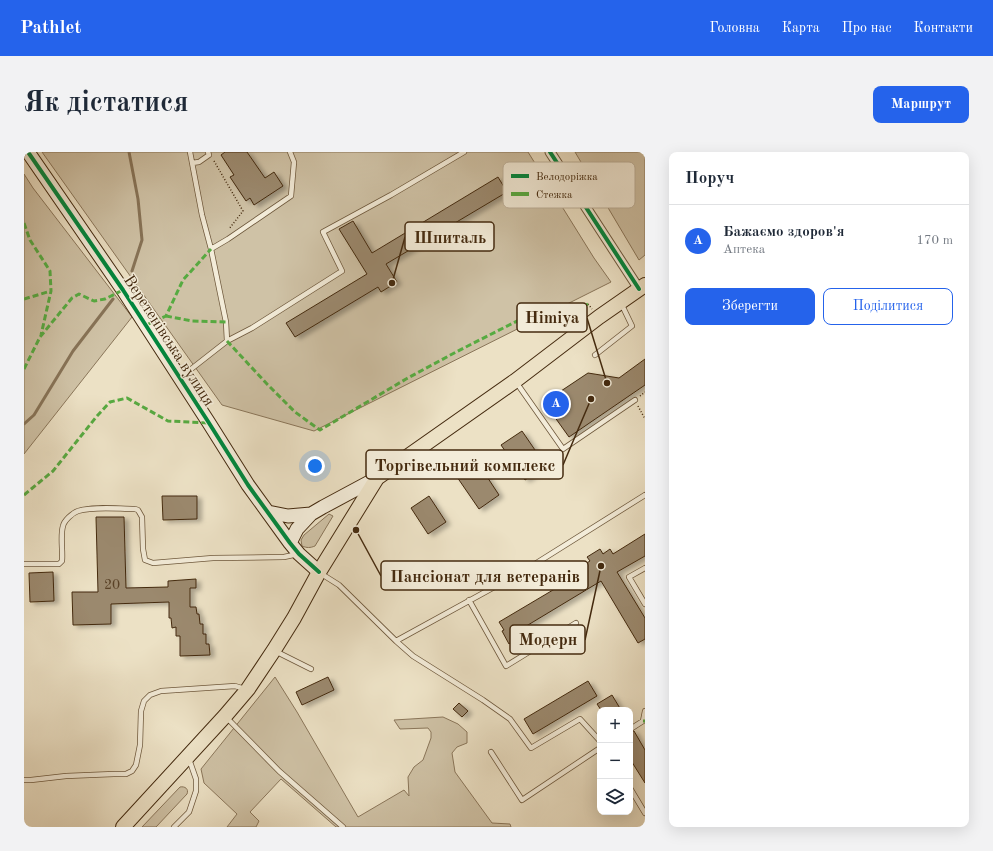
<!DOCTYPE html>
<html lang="uk">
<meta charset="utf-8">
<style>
:root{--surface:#fff;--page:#f2f2f3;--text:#1f2937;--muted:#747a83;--line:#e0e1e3;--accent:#2563eb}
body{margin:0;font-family:"Old Standard TT",serif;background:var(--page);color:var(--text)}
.controls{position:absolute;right:12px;bottom:12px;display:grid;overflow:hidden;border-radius:8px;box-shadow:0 4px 16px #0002}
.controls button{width:36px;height:36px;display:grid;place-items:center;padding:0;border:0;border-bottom:1px solid var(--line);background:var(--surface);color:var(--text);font:20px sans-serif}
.you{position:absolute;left:291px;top:314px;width:14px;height:14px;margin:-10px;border:3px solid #fff;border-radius:50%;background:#1a73e8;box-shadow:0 0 0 6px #1a73e833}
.badge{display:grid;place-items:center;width:26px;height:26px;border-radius:50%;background:var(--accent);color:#fff;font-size:13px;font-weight:700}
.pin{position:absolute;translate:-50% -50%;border:2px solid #fff;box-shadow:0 1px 4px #0006}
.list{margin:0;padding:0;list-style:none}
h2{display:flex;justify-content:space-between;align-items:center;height:52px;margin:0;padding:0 16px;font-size:17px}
h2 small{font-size:13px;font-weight:400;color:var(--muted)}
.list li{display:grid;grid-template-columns:26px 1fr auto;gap:12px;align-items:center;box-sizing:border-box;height:72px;padding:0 16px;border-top:1px solid var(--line)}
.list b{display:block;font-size:15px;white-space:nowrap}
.list p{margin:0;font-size:13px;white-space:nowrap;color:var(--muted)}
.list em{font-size:13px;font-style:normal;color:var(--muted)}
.actions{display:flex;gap:8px;padding:12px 16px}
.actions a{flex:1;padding:9px 0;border:1px solid var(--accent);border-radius:8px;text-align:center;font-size:14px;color:var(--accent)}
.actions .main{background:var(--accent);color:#fff}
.icon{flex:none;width:22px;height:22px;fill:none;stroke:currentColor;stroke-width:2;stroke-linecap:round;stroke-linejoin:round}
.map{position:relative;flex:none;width:621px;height:675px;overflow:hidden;border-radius:8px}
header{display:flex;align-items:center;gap:24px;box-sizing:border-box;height:56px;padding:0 20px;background:var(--accent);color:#fff}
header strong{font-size:19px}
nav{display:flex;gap:22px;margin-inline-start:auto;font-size:14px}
.intro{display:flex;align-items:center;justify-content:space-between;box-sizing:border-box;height:96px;padding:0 24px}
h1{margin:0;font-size:28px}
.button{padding:10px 18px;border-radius:8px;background:var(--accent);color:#fff;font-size:14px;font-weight:700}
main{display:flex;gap:24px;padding:0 24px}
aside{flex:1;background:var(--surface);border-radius:8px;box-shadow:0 4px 16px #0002}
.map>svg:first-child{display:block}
.green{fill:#cfc2a6;stroke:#8a765a}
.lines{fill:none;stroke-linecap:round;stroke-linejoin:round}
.stream{stroke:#877357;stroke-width:3}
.building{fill:#9b896e;stroke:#442a0f;filter:url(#shadow)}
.lane-casing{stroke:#6e583c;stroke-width:6}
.street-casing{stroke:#6e583c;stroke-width:11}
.secondary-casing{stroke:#442a0f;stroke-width:15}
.primary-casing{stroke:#442a0f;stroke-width:16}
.path{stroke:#442a0f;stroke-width:1.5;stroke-dasharray:1 2;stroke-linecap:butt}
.lane{stroke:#f3ecd9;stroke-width:4.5}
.street{stroke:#f3ecd9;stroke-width:9}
.secondary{stroke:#f3ecd9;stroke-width:13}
.primary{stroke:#ece1c5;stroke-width:14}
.quiet{stroke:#56ab41;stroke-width:3;stroke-dasharray:6 3;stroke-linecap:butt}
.cycleway-casing{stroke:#f3ecd9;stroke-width:6}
.cycleway{stroke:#00873e;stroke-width:4}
.labels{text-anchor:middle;stroke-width:3;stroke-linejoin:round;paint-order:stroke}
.number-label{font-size:14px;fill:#5a4227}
.street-label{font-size:16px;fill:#442a0f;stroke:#f3ecd9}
.key{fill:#f3ecd9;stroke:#beb29c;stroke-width:1}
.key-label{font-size:11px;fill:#442a0f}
.leader{fill:none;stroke:#442a0f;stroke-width:1.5}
.callout-dot{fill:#442a0f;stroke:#f3ecd9;stroke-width:1.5}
.callout{fill:#f3ecd9;stroke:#442a0f;stroke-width:1.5}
.callout-label{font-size:17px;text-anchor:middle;font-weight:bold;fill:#442a0f}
</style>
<header>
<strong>Pathlet</strong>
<nav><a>Головна</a><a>Карта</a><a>Про нас</a><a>Контакти</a></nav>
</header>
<div class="intro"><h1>Як дістатися</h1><a class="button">Маршрут</a></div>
<main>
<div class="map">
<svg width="621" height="675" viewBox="0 0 621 675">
<defs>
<filter id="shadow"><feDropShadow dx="4.5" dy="2.5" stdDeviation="2" flood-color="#0004"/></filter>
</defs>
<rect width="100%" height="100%" fill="#ece1c5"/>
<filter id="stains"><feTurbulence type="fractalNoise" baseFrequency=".005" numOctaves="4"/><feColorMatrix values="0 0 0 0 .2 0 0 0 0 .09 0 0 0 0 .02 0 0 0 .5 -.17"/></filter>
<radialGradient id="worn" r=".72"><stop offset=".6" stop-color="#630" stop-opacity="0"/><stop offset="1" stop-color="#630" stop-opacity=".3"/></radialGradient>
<path class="green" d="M 18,0 L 504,0 L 570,106 L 587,130 L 290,279 L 198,253 Z
M 551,0 L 621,0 L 621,103 L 615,108 Z
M 0,22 L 9,36 L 108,165 L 0,302 Z
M 305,362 L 309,364 L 291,394 C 286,396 283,396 278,394 L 277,388 L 280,383 Z
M 251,525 L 273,560 L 334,665 L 380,638 L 385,644 L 384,625 L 390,615 L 399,608 L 407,586 L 407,580 L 404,576 L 376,577 L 370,568 L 419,565 L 434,572 L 443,580 L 443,591 L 433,595 L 428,601 L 431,620 L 468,671 L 486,672 L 487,675 L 312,675 L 257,627 L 226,660 L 235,669 L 232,675 L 203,675 L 213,662 L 180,631 L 177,617 Z
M 156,635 C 161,634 165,637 163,642 L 132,675 L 118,675 Z"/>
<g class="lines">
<path class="stream" d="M 105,0 L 114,47 L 118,88 L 108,119
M 0,272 L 10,263 L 49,199 L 89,147"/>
</g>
<path class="building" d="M 201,0 L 223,0 L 241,26 L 250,20 L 259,34 L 230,53 L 226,46 L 222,49 L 206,25 L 210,23 L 197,3 Z
M 474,25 L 483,40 L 362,112 L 373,130 L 357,140 L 354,135 L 271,185 L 262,171 L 343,122 L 315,77 L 329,69 L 348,101 Z
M 621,207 L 621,233 L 545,285 L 530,264 L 534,241 L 564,221 L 595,226 Z
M 498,279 L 522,314 L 501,328 L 477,293 Z
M 454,311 L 475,343 L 455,357 L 433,325 Z
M 138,344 L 173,344 L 173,367 L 139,368 Z
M 405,344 L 422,370 L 404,382 L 387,356 Z
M 72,365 L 100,365 L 102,436 L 144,435 L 144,429 L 172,427 L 172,436 L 166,436 L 166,455 L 172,455 L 173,462 L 175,462 L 176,472 L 179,472 L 179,482 L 182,482 L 182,492 L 185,492 L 186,503 L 156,504 L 156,484 L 152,484 L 152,475 L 148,476 L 147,466 L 145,466 L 145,450 L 87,452 L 87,472 L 49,473 L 48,440 L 74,440 Z
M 621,382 L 621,404 L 593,420 L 621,466 L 621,487 L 614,491 L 577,429 L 499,476 L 506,488 L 491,496 L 487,490 L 485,492 L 478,479 L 480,478 L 475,470 L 561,419 L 558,414 L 566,409 L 563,405 L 576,397 L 579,402 L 586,397 L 589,402 Z
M 29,420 L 30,449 L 6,450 L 5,421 Z
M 304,525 L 310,538 L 278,553 L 272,540 Z
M 564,529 L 573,544 L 509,582 L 500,567 Z
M 588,543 L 597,558 L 577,558 L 573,552 Z
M 435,551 L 444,559 L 438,565 L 429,557 Z
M 606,579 L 610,579 L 621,598 L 621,631 L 606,607 Z"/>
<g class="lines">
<g class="lane-casing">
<path id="lane" d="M 168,11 L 175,10 L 185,3 L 184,0
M 187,97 L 204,87 L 267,44 L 270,10 L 266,0
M 203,189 L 228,176 L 318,119 L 299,80 L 367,43 L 440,0
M 571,203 L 608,174 L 597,151
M 157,225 L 203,189 L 202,170 L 187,97 L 178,63 L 166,0
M 492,230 L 539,297 L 611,248
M 0,412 L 35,412 L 38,409 C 39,398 36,384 39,374 C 40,369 48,361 54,359 C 70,354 94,357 111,357 L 114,358 L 118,365 L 119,397 L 121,408 L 129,411 L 189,406 L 260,405 L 274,402
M 621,416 L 605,425 L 621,452
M 296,421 L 315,433 L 372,489 L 389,504 L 459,548 L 486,567 L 507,596 L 556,567 L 576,589
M 445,448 L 482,514 L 552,471
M 372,489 L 503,417 L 621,343
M 251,499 L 287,517
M 202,565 L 255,619 L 319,675
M 608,576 L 619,569 L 621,559
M 467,600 L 498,648 L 576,596
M 0,628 L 7,628 L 42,624 L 90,622 L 102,622 L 108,619 L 112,613 L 116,593 L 117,559 L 120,549 L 126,543 L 137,539 L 211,534 L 221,537
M 606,636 L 621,661
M 150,675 L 165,660 L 172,639 L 172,627 L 165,607"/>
</g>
<g class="street-casing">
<path id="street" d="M 526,0 L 615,137"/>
</g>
<g class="secondary-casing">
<path id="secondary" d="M 4,0 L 99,138 L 185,271 L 224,333 L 266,391 L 275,402 L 295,420
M 244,360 L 264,364 L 287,362
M 266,391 L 273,377 L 287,362 L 299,355 L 353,326"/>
</g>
<g class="primary-casing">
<path id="primary" d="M 99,675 L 201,564 L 224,537 L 250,498 L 270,466 L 295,420 L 353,326 L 491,229 L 575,165 L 621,133"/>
</g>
<path class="path" d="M 190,9 L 219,59 L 205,77
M 564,152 L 568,157
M 616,244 L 621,240
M 614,254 L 621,267"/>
<use href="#lane" class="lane"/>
<use href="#street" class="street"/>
<use href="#secondary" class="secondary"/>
<use href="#primary" class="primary"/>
<path class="quiet" d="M 0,71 L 6,88 L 26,119 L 27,139 L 17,183
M 0,147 L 27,139
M 142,164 L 168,169 L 202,170
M 122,173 L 142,164 L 159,128 L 187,97
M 203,189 L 243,232 L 271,260 L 296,278 L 382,227 L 432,200 L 497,167 L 544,161 L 564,152
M 0,217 L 16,185 L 48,146 L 55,142 L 70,149 L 81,147 L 99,138
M 0,343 L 29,319 L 73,264 L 86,250 L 103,246 L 144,269 L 185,271
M 619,569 L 621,569"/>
<g class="cycleway-casing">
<path id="cycleway" d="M 4,0 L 99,138 L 185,271 L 224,333 L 266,391 L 275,402 L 295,420
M 526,0 L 615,137"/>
</g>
<use href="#cycleway" class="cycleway"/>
</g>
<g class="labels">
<g class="number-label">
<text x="88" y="437">20</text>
</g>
<g class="street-label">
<text transform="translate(146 188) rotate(57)" y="6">Веретенівська вулиця</text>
</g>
</g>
<rect x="479" y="10" width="132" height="46" rx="6" class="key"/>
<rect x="487" y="22" width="18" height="4" fill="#00873e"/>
<rect x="487" y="40" width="18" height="4" fill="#56ab41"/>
<g class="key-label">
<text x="512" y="28">Велодоріжка</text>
<text x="512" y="46">Стежка</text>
</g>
<path class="leader" d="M368 131L381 85M583 231L563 166M567 247L539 313M332 378L357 424M577 414L561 488"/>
<g class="callout-dot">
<circle cx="368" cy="131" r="4"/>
<circle cx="583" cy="231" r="4"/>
<circle cx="567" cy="247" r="4"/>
<circle cx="332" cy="378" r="4"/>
<circle cx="577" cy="414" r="4"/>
</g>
<g class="callout">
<rect x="381" y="70" width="89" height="29" rx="4"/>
<rect x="493" y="151" width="70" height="29" rx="4"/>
<rect x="342" y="298" width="197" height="29" rx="4"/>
<rect x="357" y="409" width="207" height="29" rx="4"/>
<rect x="486" y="473" width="75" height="29" rx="4"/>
</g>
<g class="callout-label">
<text x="426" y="91">Шпиталь</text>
<text x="528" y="171">Himiya</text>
<text x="441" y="319">Торгівельний комплекс</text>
<text x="461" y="430">Пансіонат для ветеранів</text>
<text x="524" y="493">Модерн</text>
</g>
<rect width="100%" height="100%" filter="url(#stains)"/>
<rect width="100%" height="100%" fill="url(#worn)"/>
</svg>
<div class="controls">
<button>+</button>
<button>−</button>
<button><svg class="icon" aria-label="layers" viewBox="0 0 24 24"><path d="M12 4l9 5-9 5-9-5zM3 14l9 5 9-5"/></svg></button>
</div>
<div class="you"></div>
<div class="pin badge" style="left:532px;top:252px">A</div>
</div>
<aside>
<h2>Поруч<small></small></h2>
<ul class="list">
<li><span class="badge">A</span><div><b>Бажаємо здоров'я</b><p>Аптека</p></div><em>170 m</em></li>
</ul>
<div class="actions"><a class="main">Зберегти</a><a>Поділитися</a></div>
</aside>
</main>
